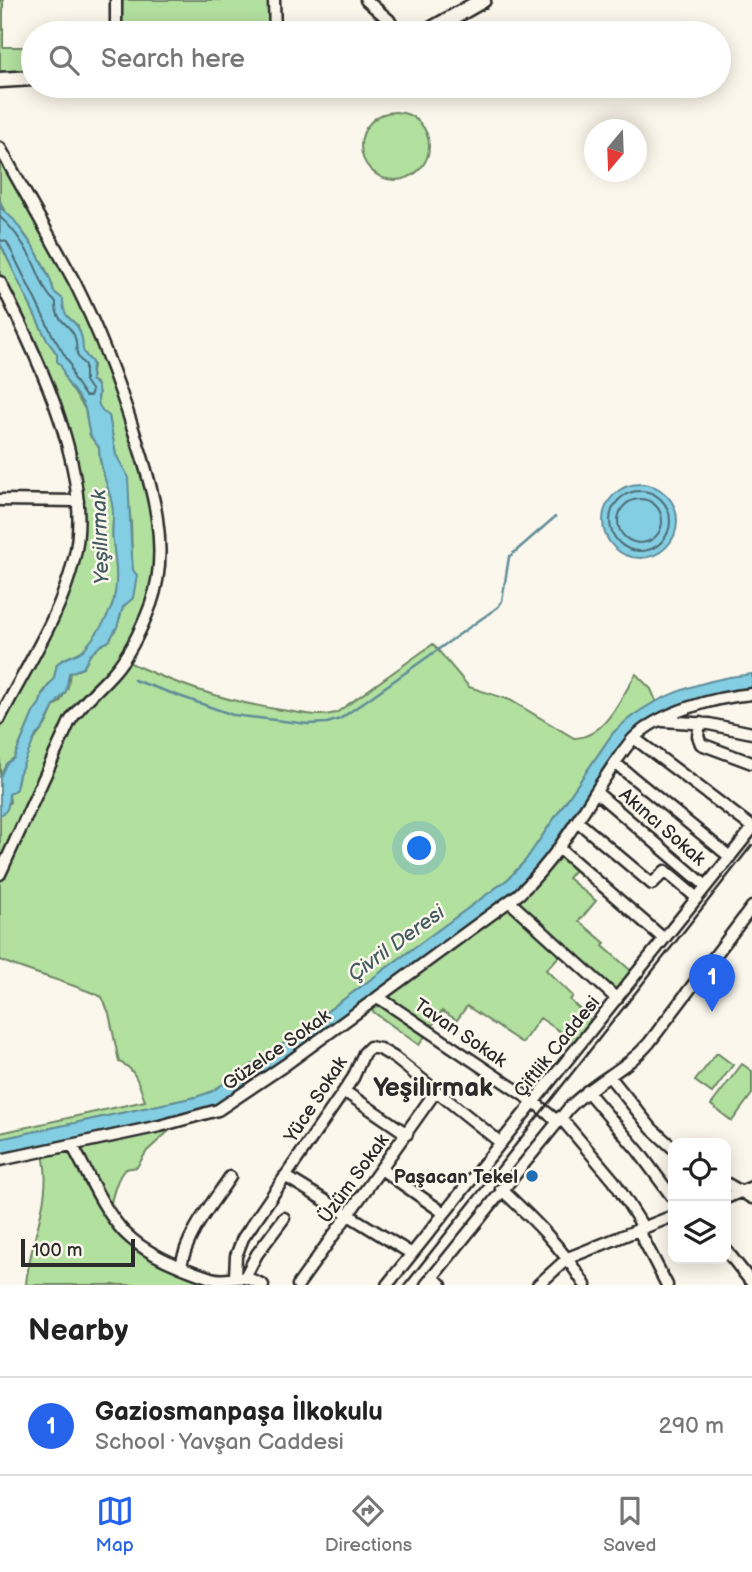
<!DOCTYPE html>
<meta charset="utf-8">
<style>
:root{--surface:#fff;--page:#f2f2f2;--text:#222;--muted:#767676;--line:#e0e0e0;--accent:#2563eb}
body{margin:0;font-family:"Balsamiq Sans",sans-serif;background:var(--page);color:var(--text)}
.controls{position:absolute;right:21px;bottom:21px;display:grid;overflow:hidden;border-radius:14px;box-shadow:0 4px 18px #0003}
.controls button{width:63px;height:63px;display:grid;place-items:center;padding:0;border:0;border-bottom:2px solid var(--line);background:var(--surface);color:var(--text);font:35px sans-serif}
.compass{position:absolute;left:584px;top:119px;width:63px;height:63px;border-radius:50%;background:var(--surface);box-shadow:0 4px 18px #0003;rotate:199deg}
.scale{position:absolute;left:21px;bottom:18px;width:114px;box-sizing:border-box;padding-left:7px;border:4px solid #2b2b2b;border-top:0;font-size:19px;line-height:24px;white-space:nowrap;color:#2b2b2b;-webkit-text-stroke:5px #fbf7ec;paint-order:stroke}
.you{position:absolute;left:420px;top:849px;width:24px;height:24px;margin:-18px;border:5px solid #fff;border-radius:50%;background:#1a73e8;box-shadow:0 0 0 10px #1a73e833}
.badge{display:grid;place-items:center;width:46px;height:46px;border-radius:50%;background:var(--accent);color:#fff;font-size:23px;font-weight:700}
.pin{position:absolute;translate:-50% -58px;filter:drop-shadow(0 2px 4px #0008)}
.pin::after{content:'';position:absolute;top:37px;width:24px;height:21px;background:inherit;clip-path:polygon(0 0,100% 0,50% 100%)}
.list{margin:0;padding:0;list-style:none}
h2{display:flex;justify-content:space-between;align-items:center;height:91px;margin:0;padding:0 28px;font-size:30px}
h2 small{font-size:23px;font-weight:400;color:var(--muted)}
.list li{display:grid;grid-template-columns:46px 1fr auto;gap:21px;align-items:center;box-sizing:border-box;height:98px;padding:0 28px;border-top:2px solid var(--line)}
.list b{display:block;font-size:26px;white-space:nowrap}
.list p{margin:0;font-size:23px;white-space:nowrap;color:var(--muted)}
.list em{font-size:23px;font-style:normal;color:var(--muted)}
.icon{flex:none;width:38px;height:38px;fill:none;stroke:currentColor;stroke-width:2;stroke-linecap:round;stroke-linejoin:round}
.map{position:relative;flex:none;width:752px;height:1285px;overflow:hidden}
.search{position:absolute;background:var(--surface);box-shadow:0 4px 18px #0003;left:21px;right:21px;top:21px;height:77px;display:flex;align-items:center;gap:18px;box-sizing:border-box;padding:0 24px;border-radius:38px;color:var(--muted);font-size:26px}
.sheet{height:189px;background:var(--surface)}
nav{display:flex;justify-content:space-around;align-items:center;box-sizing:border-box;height:98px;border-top:2px solid var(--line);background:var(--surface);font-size:19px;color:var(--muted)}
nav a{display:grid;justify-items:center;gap:4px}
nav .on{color:var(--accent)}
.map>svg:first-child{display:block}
.green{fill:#b2e09f;stroke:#6e8665;stroke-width:2}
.water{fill:#83cee3;stroke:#608d99;stroke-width:2}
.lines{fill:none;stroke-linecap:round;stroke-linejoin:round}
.shore{stroke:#4e6c75;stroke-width:2}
.stream{stroke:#608d99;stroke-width:2.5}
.minor-casing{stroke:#2b2b2b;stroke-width:15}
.highway-casing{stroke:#2b2b2b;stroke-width:19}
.minor{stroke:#fbf7ec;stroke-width:10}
.highway{stroke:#fbf7ec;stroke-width:14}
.rail{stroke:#2b2b2b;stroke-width:2.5}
.poi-dot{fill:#1f6fb2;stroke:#fbf7ec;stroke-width:2.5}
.labels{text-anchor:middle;stroke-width:5;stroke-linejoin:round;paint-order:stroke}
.street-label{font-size:19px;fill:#2b2b2b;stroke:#fbf7ec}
.poi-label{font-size:19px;font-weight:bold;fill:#2b2b2b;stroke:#fbf7ec;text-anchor:end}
.water-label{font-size:21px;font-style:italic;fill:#455c62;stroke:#fbf7ec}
.district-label{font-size:26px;font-weight:bold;fill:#2b2b2b;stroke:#fbf7ec}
</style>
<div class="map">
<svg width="752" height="1285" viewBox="0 0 752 1285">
<rect width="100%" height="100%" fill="#fbf7ec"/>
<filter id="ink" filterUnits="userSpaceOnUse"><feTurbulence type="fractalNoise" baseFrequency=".0143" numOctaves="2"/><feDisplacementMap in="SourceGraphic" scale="14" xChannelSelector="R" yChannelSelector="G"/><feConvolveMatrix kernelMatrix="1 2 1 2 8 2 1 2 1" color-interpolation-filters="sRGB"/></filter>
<g filter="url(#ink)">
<path class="green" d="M 0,0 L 3,0 L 3,47 L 33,47 L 33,78 L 0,80 Z
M 116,0 L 274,0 L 275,33 L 116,33 Z
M361 146a34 34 0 1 1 68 0a34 34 0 1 1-68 0Z
M 0,148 L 91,318 L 155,505 L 156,590 L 124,660 C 176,685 231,703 288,711 C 305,714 319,717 336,713 L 433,644 L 469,687 L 510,700 L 574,738 C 606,737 621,697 636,674 L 651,689 L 656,701 L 631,717 L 613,733 L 525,861 L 508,879 L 273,1051 L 211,1092 L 196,1097 L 0,1139 L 0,1133 L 145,1101 C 139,1085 136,1068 119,1062 L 109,1013 L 102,997 C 69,982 33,974 0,960 L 0,815 L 10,802 L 9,794 L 16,789 L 19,774 L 32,743 L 46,724 L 54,706 L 60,702 L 68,687 L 70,673 L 83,668 L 90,655 L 101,645 L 109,641 L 117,627 L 123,606 L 133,598 L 131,523 L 127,489 L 128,477 L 116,455 L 109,416 L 103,413 L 97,404 L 99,393 L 96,383 L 91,380 L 93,365 L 82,351 L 78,326 L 65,314 C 60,305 66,299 54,292 C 51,275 34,246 23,232 C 15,222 4,214 0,201 Z
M 0,243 L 47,340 L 57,354 L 57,361 L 64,368 L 67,382 L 85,409 L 90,436 L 99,447 C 98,470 111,487 113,509 C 114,520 111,531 113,541 C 120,592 119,609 84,649 C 78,656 65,656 57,664 L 54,678 L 42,694 L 40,703 L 34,711 L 14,758 L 6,764 L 0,777 L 0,718 L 59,603 L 79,528 L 63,430 L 0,282 Z
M 752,688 L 752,694 L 723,699 L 645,728 L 560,848 L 579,865 L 568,878 L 596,901 L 579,921 L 605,943 L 603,946 L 636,975 L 617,999 L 564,951 L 546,970 L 573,996 L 570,1000 L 596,1025 L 580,1045 L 540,1018 L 522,1043 L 467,1006 L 457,1020 L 442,1011 L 419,1045 L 365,1006 L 232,1101 L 191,1118 L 171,1129 L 147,1151 L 137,1167 C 133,1168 129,1168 126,1169 C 117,1174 110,1204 110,1212 L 134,1241 L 219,1279 L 215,1285 L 26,1285 C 29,1240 55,1196 42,1151 L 0,1160 L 0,1154 L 208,1109 L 223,1102 L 517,889 L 526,880 L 630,736 L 695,701 L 731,690 Z
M 717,1053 L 733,1065 L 712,1093 L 695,1081 Z
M 742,1064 L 752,1071 L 752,1094 L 732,1121 L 711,1105 Z"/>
<path class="water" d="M 0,201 L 2,209 L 14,220 L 36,251 L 50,279 L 54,292 L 63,299 C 63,323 75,317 80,332 C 87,349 76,346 92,362 L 91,380 C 108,392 87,401 109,416 L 116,455 L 128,476 L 131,542 L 133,570 L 137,575 L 133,598 L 123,607 L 117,627 L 109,641 L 101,645 L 90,655 L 83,668 L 69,673 L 66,691 L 54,706 L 42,730 L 36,735 L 19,774 L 16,789 L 9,794 C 8,803 10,811 0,815 L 0,777 L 6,764 L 14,758 L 34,711 L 40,703 L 43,694 L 54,678 L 57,664 C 65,656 79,655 84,649 C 118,610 120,591 113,541 C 111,529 115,516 112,504 C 108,484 99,468 99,447 C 88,436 88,427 86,413 C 85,401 71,390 66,380 C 62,372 64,367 57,361 L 57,354 L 47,340 L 0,243 Z
M603 521a37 37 0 1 1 74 0a37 37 0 1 1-74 0Z
M 752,674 L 752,688 C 716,689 646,719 621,745 L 546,855 L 517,889 L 223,1102 L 208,1109 L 0,1154 L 0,1139 L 196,1097 L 211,1092 L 273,1051 L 508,879 L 525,861 L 613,733 C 648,697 703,679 752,674 Z"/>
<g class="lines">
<path class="shore" d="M 0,217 C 13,228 23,243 31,258 C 39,272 43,293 56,302 C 55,322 67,321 74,335 C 80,348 71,352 85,365 L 85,381 L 92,391 L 90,396 L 85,396 L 73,378 L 70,364 L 53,336 L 7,242 L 0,240
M610 521a30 30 0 1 1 60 0a30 30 0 1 1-60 0Z
M618 521a22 22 0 1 1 44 0a22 22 0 1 1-44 0Z"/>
<path class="stream" d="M 134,680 L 233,715 L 308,724 L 327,723 L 340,719 L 498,607 L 502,601 L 509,557 L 555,517"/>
<g class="minor-casing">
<path id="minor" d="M 116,0 L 116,33
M 274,0 L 275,33
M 366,0 L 389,20 L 397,33
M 0,148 C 25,193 51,238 75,283 C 99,331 118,381 134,432 C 152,485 171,548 151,604 C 142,628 130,654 113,673 C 98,690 82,702 70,721 L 0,874
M 0,282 C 38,357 95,475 74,559 C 61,615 26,667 0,718
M 0,500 L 78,501
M 663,721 L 709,724 L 752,733
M 700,723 L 698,736 L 701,744 L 752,763
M 634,738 L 752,827
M 615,763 L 730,857
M 596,792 L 706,886
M 577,821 L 652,884 L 665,871 L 697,898
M 559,848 L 664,939
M 510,902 L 617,999
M 378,997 L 534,1102 L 557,1121
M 610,1077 L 652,1129 L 673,1148
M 344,1091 L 407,1134
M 587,1091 L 639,1152 L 673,1198
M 560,1117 L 614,1181 L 643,1227
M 72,1145 C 88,1173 102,1209 125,1233 C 146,1254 183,1269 211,1278 C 232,1284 236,1270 263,1285
M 0,1160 L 160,1126 L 218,1110 L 285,1065 L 519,894 C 553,862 577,821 602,782 C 612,768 621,752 633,739 C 658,712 717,697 752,694
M 381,1169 L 444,1213
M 285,1176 L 412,1254
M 726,1183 L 752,1198
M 501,1189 C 534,1220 561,1246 585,1285
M 726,1198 L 752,1187
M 638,1229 L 667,1285
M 726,1250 L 752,1283
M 181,1266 C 187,1233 212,1204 230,1177
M 235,1276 L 236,1256 L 243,1238 L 353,1078 L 364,1053 L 370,1047 L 380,1049 L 395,1058 L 501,1143
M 432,1276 L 441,1285
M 245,1277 L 257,1254 L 284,1218
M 298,1285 L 436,1091
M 387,1285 L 752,829
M 426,1285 L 569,1108 C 593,1082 626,1070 649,1043 L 752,907
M 538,1285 L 568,1258 L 673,1216"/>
</g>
<g class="highway-casing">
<path id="highway" d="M 425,33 L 483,0
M 0,80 L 33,78"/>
</g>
<use href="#minor" class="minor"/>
<use href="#highway" class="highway"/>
<path class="rail" d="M 405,1285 L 752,845"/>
</g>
</g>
<circle class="poi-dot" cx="532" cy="1176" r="7"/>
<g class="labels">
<g class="street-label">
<text transform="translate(663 826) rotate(41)" y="7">Akıncı Sokak</text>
<text transform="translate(461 1032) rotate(34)" y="7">Tavan Sokak</text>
<text transform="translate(556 1046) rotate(-51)" y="7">Çiftlik Caddesi</text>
<text transform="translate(276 1049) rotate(-35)" y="7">Güzelce Sokak</text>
<text transform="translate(315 1099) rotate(-57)" y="7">Yüce Sokak</text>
<text transform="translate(353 1178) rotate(-54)" y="7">Üzüm Sokak</text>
</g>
<g class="poi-label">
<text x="518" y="1183">Paşacan Tekel</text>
</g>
<g class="water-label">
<text transform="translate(100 537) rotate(-92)" y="7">Yeşilırmak</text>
<text transform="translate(396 943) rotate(-36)" y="7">Çivril Deresi</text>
</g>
<g class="district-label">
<text x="433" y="1096">Yeşilırmak</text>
</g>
</g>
</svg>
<div class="controls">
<button><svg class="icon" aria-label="locate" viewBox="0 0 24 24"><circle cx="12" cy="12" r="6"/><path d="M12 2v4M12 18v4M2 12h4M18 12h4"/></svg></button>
<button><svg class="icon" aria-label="layers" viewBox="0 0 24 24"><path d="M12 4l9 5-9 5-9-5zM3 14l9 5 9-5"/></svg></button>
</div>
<svg class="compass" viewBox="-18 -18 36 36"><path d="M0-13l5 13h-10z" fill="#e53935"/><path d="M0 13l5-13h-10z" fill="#767676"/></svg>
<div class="scale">100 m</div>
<div class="you"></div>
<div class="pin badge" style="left:712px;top:1012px">1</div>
<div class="search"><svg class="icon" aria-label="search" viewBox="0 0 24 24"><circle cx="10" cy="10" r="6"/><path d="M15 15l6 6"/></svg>Search here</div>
</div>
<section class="sheet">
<h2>Nearby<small></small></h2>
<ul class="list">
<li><span class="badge">1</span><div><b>Gaziosmanpaşa İlkokulu</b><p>School · Yavşan Caddesi</p></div><em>290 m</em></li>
</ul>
</section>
<nav>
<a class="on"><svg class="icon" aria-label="map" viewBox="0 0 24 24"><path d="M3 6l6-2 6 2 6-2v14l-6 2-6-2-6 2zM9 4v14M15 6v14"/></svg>Map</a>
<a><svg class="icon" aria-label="directions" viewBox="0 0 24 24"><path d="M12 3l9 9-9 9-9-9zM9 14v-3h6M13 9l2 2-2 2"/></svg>Directions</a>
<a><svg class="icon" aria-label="saved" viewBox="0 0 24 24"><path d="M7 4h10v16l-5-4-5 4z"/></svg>Saved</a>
</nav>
